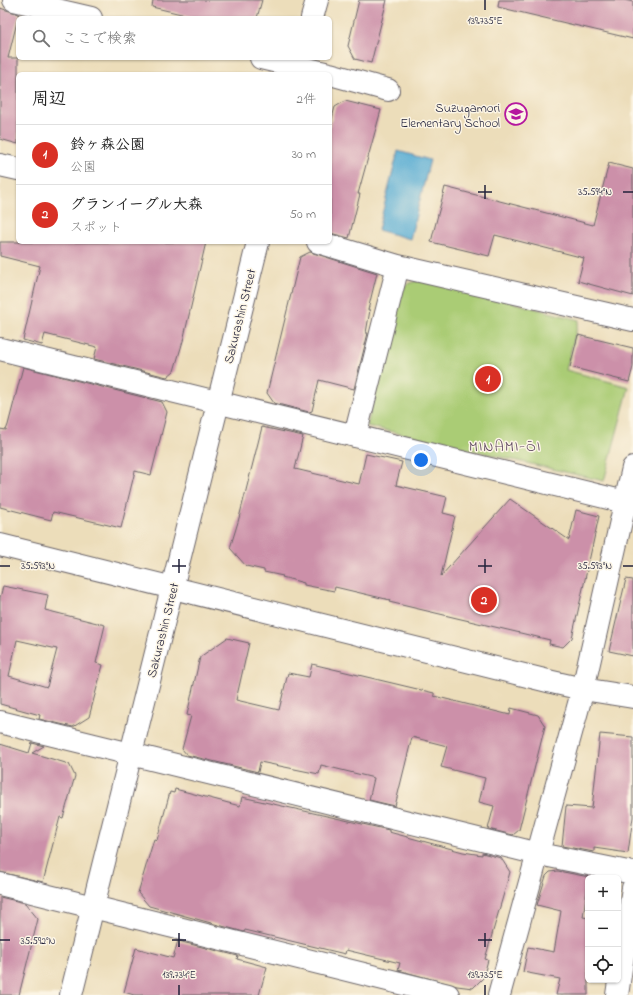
<!DOCTYPE html>
<html lang="ja">
<meta charset="utf-8">
<style>
:root{--surface:#fff;--page:#f2f2f2;--text:#222;--muted:#767676;--line:#e0e0e0;--accent:#d93025}
body{margin:0;font-family:"Indie Flower","Klee One",sans-serif;background:var(--page);color:var(--text)}
.controls{position:absolute;right:12px;bottom:12px;display:grid;overflow:hidden;border-radius:6px;box-shadow:0 1px 3px #0004}
.controls button{width:36px;height:36px;display:grid;place-items:center;padding:0;border:0;border-bottom:1px solid var(--line);background:var(--surface);color:var(--text);font:20px sans-serif}
.you{position:absolute;left:421px;top:460px;width:14px;height:14px;margin:-10px;border:3px solid #fff;border-radius:50%;background:#1a73e8;box-shadow:0 0 0 6px #1a73e833}
.badge{display:grid;place-items:center;width:26px;height:26px;border-radius:50%;background:var(--accent);color:#fff;font-size:13px;font-weight:700}
.pin{position:absolute;translate:-50% -50%;border:2px solid #fff;box-shadow:0 1px 4px #0006}
.list{margin:0;padding:0;list-style:none}
h2{display:flex;justify-content:space-between;align-items:center;height:52px;margin:0;padding:0 16px;font-size:17px}
h2 small{font-size:13px;font-weight:400;color:var(--muted)}
.list li{display:grid;grid-template-columns:26px 1fr auto;gap:12px;align-items:center;box-sizing:border-box;height:60px;padding:0 16px;border-top:1px solid var(--line)}
.list b{display:block;font-size:15px;white-space:nowrap}
.list p{margin:0;font-size:13px;white-space:nowrap;color:var(--muted)}
.list em{font-size:13px;font-style:normal;color:var(--muted)}
.icon{flex:none;width:22px;height:22px;fill:none;stroke:currentColor;stroke-width:2;stroke-linecap:round;stroke-linejoin:round}
.map{position:relative;flex:none;width:633px;height:995px;overflow:hidden}
.search{position:absolute;background:var(--surface);box-shadow:0 1px 3px #0004;left:16px;top:16px;width:316px;height:44px;display:flex;align-items:center;gap:10px;box-sizing:border-box;padding:0 14px;border-radius:6px;color:var(--muted);font-size:15px}
.panel{position:absolute;background:var(--surface);box-shadow:0 1px 3px #0004;left:16px;top:72px;width:316px;height:172px;border-radius:6px}
.map>svg:first-child{display:block}
.green{fill:#aacc75;stroke:#667758}
.water{fill:#57acd3;stroke:#3c6787}
.building{fill:#cc90a9;fill-rule:evenodd}
.lines{fill:none;stroke-linecap:round;stroke-linejoin:round}
.minor-casing{stroke:#696367;stroke-width:24}
.minor{stroke:#fff;stroke-width:22}
.ticks{fill:none;stroke:#22223b;stroke-width:1.5}
.labels{text-anchor:middle;stroke-width:3;stroke-linejoin:round;paint-order:stroke}
.poi-label{font-size:13px;fill:#22223b;stroke:#fcf5e5;text-anchor:end}
.street-label{font-size:13px;fill:#22223b;stroke:#fcf5e5}
.quarter-label{font-size:15px;letter-spacing:1px;fill:#5e4862;stroke:#fcf5e5}
.ticks-label{font-size:10px;text-anchor:middle;fill:#22223b;stroke:#fcf5e5;stroke-width:3;stroke-linejoin:round;paint-order:stroke}
</style>
<div class="map">
<svg width="633" height="995" viewBox="0 0 633 995">
<rect width="100%" height="100%" fill="#fcf5e5"/>
<filter id="ink" filterUnits="userSpaceOnUse"><feTurbulence type="fractalNoise" baseFrequency=".025" numOctaves="2"/><feDisplacementMap in="SourceGraphic" scale="8" xChannelSelector="R" yChannelSelector="G"/><feConvolveMatrix kernelMatrix="1 2 1 2 8 2 1 2 1" color-interpolation-filters="sRGB"/></filter>
<filter id="wash" filterUnits="userSpaceOnUse"><feTurbulence type="fractalNoise" baseFrequency=".012" numOctaves="4" result="noise"/><feDisplacementMap in="SourceGraphic" scale="16" xChannelSelector="R" yChannelSelector="G"/><feGaussianBlur stdDeviation="0.9" result="paint"/><feColorMatrix in="noise" values="0 0 0 0 0 0 0 0 0 0 0 0 0 0 0 0 0 1.4 0 .05"/><feComposite in="paint" operator="in"/></filter>
<g filter="url(#wash)">
<rect width="100%" height="100%" fill="#ecddba"/>
<path class="green" d="M 416,281 L 431,281 L 579,320 L 566,370 L 629,387 L 604,481 L 367,426 L 400,290 L 408,284 Z"/>
<path class="water" d="M 398,151 L 430,160 L 410,239 L 378,230 Z"/>
<g id="blocks">
<path class="building" d="M 153,0 L 262,0 L 257,18 L 198,18 L 152,7 Z
M 359,0 L 387,0 L 371,63 L 355,59 L 348,46 Z
M 499,0 L 624,0 L 633,2 L 633,39 L 498,7 Z
M 0,8 L 19,14 L 8,58 L 18,58 L 18,144 L 0,139 Z
M 345,101 L 381,110 L 358,194 L 360,194 L 349,238 L 330,233 L 330,126 L 335,107 Z
M 609,163 L 633,169 L 633,296 L 578,281 L 584,258 L 495,235 L 489,256 L 431,242 L 445,187 L 593,225 Z
M 0,242 L 206,242 L 183,341 L 174,371 L 167,377 L 94,359 L 97,347 L 45,334 L 42,345 L 23,340 L 40,266 L 0,256 Z
M 310,252 L 377,273 L 368,310 L 370,310 L 366,333 L 368,333 L 354,389 L 319,380 L 312,411 L 309,412 L 274,403 L 267,393 L 300,257 Z
M 578,335 L 633,348 L 633,367 L 629,382 L 570,367 Z
M 23,367 L 162,402 L 167,412 L 151,475 L 135,471 L 121,528 L 53,512 L 51,520 L 0,507 L 0,429 L 6,430 L 8,425 Z
M 262,427 L 303,436 L 295,469 L 359,484 L 366,454 L 402,462 L 396,485 L 447,497 L 443,513 L 455,516 L 441,576 L 510,499 L 569,540 L 576,510 L 599,516 L 572,638 L 563,647 L 549,644 L 550,640 L 389,602 L 390,600 L 335,587 L 334,591 L 304,585 L 304,583 L 282,577 L 283,576 L 264,572 L 264,570 L 246,566 L 230,548 L 238,522 Z
M 626,579 L 633,580 L 633,656 L 609,651 Z
M 3,586 L 48,595 L 45,610 L 105,625 L 96,663 L 103,665 L 89,717 L 73,727 L 39,719 L 40,715 L 0,704 L 0,598 ZM 17,640 L 57,649 L 47,687 L 9,676 Z
M 227,638 L 249,643 L 236,700 L 279,710 L 288,673 L 309,677 L 312,664 L 434,693 L 434,696 L 510,715 L 511,708 L 538,715 L 545,726 L 519,830 L 513,835 L 488,829 L 494,806 L 479,802 L 485,778 L 441,767 L 447,746 L 412,737 L 395,806 L 369,800 L 374,778 L 321,765 L 319,774 L 260,762 L 258,772 L 187,755 L 182,749 L 191,716 L 187,715 L 200,657 Z
M 600,734 L 633,737 L 633,817 L 628,853 L 594,848 L 594,852 L 562,846 L 566,806 L 592,808 Z
M 32,743 L 44,746 L 32,753 L 69,764 L 75,776 L 63,818 L 60,817 L 43,882 L 0,872 L 0,744 L 29,753 Z
M 175,789 L 240,806 L 242,797 L 389,830 L 389,832 L 463,852 L 482,855 L 482,853 L 501,858 L 510,872 L 485,959 L 488,960 L 483,978 L 473,988 L 457,986 L 398,970 L 400,963 L 346,950 L 345,954 L 245,930 L 244,932 L 149,906 L 138,893 L 154,839 L 157,840 L 170,792 L 174,793 Z
M 558,871 L 589,877 L 583,917 L 588,918 L 588,995 L 556,995 L 560,979 L 523,972 L 528,947 L 554,952 L 561,911 L 537,905 L 546,876 L 550,872 Z
M 0,897 L 25,903 L 38,919 L 19,995 L 0,995 Z
M 178,941 L 238,956 L 237,959 L 267,967 L 259,995 L 134,995 L 124,992 L 136,948 L 173,958 Z"/>
</g>
</g>
<g filter="url(#ink)">
<use href="#blocks" fill-opacity="0" stroke="#696367" stroke-width="1"/>
<g class="lines">
<g class="minor-casing">
<path id="minor" d="M 14,0 L 91,18
M 312,18 L 317,0
M 261,58 L 329,74
M 330,74 L 388,90
M 0,165 L 18,169
M 318,242 L 398,266 L 633,320
M 0,349 L 633,504
M 355,436 L 398,266
M 0,545 L 552,682 L 583,689 L 633,697
M 0,722 L 539,854 L 633,873
M 0,884 L 448,995
M 71,995 L 258,242
M 499,995 L 583,689 L 633,468
M 617,995 L 633,888"/>
</g>
<use href="#minor" class="minor"/>
</g>
</g>
<path class="ticks" d="M 485,0 L 485,10M 485,185 L 485,199M 478,192 L 492,192M 623,192 L 633,192M 179,559 L 179,573M 485,559 L 485,573M 0,566 L 10,566M 172,566 L 186,566M 478,566 L 492,566M 623,566 L 633,566M 179,933 L 179,947M 485,933 L 485,947M 0,940 L 10,940M 172,940 L 186,940M 478,940 L 492,940M 179,985 L 179,995M 485,985 L 485,995"/>
<defs>
<g id="school-ring" transform="scale(1.15)"><circle r="9.5" fill="#fcf5e5" stroke="#b5179e" stroke-width="1.5"/><path d="M0-5L7-2L0 1L-7-2ZM-4 1L0 2.5L4 1V4Q0 6-4 4Z" fill="#b5179e"/></g>
</defs>
<g fill-rule="evenodd">
<use href="#school-ring" x="516" y="114"/>
</g>
<g class="labels">
<g class="poi-label">
<text x="500" y="112">Suzugamori<tspan x="500" dy="15">Elementary School</tspan></text>
</g>
<g class="street-label">
<text transform="translate(239 316) rotate(-76)" y="5">Sakurashin Street</text>
<text transform="translate(162 630) rotate(-76)" y="5">Sakurashin Street</text>
</g>
<g class="quarter-label">
<text x="505" y="451">MINAMI-ŌI</text>
</g>
</g>
<g class="ticks-label">
<text x="485" y="24">139.735°E</text>
<text x="595" y="195">35.594°N</text>
<text x="38" y="569">35.593°N</text>
<text x="595" y="569">35.593°N</text>
<text x="38" y="944">35.592°N</text>
<text x="179" y="978">139.734°E</text>
<text x="485" y="978">139.735°E</text>
</g>
</svg>
<div class="controls">
<button>+</button>
<button>−</button>
<button><svg class="icon" aria-label="locate" viewBox="0 0 24 24"><circle cx="12" cy="12" r="6"/><path d="M12 2v4M12 18v4M2 12h4M18 12h4"/></svg></button>
</div>
<div class="you"></div>
<div class="pin badge" style="left:488px;top:379px">1</div>
<div class="pin badge" style="left:484px;top:600px">2</div>
<div class="search"><svg class="icon" aria-label="search" viewBox="0 0 24 24"><circle cx="10" cy="10" r="6"/><path d="M15 15l6 6"/></svg>ここで検索</div>
<section class="panel">
<h2>周辺<small>2件</small></h2>
<ul class="list">
<li><span class="badge">1</span><div><b>鈴ヶ森公園</b><p>公園</p></div><em>30 m</em></li>
<li><span class="badge">2</span><div><b>グランイーグル大森</b><p>スポット</p></div><em>50 m</em></li>
</ul>
</section>
</div>
